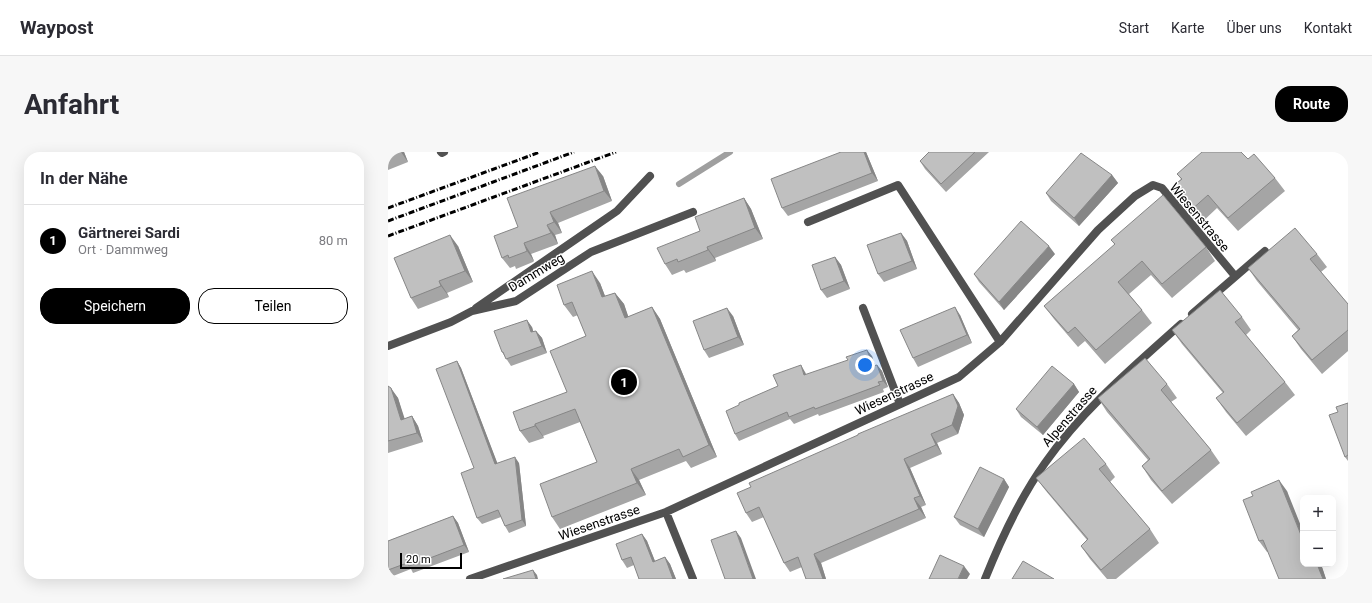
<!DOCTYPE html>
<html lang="de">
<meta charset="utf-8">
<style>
:root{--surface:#fff;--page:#f7f7f7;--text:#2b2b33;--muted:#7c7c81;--line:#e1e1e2;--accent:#000}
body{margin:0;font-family:Roboto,sans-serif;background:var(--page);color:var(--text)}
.controls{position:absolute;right:12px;bottom:12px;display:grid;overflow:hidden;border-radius:8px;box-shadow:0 4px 16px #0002}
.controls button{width:36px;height:36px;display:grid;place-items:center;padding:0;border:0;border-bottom:1px solid var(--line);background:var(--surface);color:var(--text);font:20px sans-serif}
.scale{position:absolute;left:12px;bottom:10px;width:62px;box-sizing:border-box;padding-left:4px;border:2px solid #000;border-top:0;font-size:11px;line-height:14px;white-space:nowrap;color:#000;-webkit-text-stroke:3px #fff;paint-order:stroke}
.you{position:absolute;left:477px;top:213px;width:14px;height:14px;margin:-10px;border:3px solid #fff;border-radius:50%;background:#1a73e8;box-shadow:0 0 0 6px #1a73e833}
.badge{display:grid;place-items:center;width:26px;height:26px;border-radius:50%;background:var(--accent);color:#fff;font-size:13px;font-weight:700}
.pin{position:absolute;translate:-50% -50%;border:2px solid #fff;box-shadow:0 1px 4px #0006}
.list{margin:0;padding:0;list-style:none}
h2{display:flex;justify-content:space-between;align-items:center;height:52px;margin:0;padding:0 16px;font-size:17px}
h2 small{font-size:13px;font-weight:400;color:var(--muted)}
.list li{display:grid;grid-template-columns:26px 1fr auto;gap:12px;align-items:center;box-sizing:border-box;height:72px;padding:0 16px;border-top:1px solid var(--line)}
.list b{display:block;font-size:15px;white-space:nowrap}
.list p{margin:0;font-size:13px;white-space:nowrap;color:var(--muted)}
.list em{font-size:13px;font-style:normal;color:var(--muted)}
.actions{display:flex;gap:8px;padding:12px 16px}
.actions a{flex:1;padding:9px 0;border:1px solid var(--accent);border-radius:16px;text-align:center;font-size:14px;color:var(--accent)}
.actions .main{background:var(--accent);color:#fff}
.map{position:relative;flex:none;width:960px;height:427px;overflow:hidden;border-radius:16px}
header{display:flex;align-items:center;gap:24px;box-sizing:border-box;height:56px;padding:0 20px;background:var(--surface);border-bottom:1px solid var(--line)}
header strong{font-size:19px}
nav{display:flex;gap:22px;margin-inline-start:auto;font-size:14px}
.intro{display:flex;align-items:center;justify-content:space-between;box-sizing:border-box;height:96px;padding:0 24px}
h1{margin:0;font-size:28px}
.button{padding:10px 18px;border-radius:16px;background:var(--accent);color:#fff;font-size:14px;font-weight:700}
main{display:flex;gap:24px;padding:0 24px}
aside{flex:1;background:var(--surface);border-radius:16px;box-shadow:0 4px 16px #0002}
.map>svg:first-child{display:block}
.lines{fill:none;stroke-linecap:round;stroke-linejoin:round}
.stream{stroke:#9f9f9f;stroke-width:6}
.street{stroke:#515151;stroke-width:8}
.rail{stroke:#000;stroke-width:3;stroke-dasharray:6 2 1 2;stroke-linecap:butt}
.wall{fill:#a5a5a5}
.shaded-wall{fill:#868686}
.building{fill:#c0c0c0;stroke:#868686}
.labels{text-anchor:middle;stroke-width:3;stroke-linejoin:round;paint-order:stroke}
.street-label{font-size:13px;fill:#000;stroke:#fff}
</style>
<header>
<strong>Waypost</strong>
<nav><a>Start</a><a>Karte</a><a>Über uns</a><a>Kontakt</a></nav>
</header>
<div class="intro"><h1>Anfahrt</h1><a class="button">Route</a></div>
<main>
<aside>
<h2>In der Nähe<small></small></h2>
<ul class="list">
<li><span class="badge">1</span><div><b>Gärtnerei Sardi</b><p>Ort · Dammweg</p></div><em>80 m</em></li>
</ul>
<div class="actions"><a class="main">Speichern</a><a>Teilen</a></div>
</aside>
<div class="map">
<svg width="960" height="427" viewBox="0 0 960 427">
<rect width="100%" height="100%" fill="#fff"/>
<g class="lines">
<path class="stream" d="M 291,32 L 342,0"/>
<path class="street" d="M 53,0 L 54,1 L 56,0
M 420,70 L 510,33 L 612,190
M 88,156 L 229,59 L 262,24
M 475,156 L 512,252
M 804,162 L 877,99
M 0,194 L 63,170 L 84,159 L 128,149 L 203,100 L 305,60
M 278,360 L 305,427
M 82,427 L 278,360 L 571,225 L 612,190 L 710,78 L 747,44 L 765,33 L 774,36 L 847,124
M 597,427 C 613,387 632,346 657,311 C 694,258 745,215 793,172"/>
<path class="rail" d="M 0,56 L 152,0
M 0,69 L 186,0
M 0,84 L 228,0"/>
</g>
<path class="wall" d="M 0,0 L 16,0 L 20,10 L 0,18 Z
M 453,0 L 478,0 L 490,29 L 400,64 L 394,56 Z
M 541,0 L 601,0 L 558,40 L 537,17 L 532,9 Z
M 860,7 L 887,26 L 897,39 L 850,79 L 829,56 L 811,73 L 792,50 L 783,36 L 793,27 L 789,22 Z
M 724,23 L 730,31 L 691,74 L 663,49 L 658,41 Z
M 215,24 L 224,49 L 170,71 L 174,81 L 167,83 L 170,92 L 143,102 L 146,109 L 145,110 L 128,117 L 127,114 L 122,116 L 114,106 L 130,75 Z
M 356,46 L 363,57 L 375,87 L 327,106 L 328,109 L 298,121 L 296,118 L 284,123 L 277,112 L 312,79 Z
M 513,81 L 519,89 L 529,117 L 496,130 L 490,122 Z
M 723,88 L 818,95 L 827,109 L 784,146 L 763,123 L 741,142 L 754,158 L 764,171 L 717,212 L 697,189 L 690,195 L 666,167 L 656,154 L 727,93 Z
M 70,94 L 85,130 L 59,141 L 61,145 L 30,157 L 23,146 Z
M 667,102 L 616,158 L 591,130 L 586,122 Z
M 929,102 L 939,115 L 933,120 L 960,152 L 960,199 L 934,222 L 913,197 L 904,184 L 910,178 L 869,129 L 860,116 Z
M 447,105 L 453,113 L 462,137 L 439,146 L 433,138 Z
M 212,131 L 217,144 L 227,141 L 236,152 L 240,165 L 264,155 L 272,167 L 329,305 L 303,316 L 298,309 L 251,328 L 258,343 L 172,377 L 164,365 L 209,310 L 192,270 L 155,284 L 156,286 L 141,291 L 132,279 L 179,240 L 198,184 L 190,163 L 185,165 L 176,153 Z
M 572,163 L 584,191 L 530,215 L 525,206 Z
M 345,164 L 356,193 L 321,206 L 316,198 Z
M 854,165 L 863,178 L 858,183 L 897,230 L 907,243 L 858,284 L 838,260 L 828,246 L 835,241 L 794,192 L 784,178 Z
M 144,175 L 145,180 L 148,179 L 154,186 L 159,201 L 123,214 L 114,200 Z
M 484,204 L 487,214 L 489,213 L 494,219 L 500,235 L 495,237 L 496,240 L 431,264 L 430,262 L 406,272 L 402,267 L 351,289 L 347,282 L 390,234 L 417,220 L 418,223 Z
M 69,209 L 73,216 L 109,311 L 131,311 L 138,374 L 121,381 L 117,374 L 113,365 L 94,372 L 89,366 L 86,316 Z
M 686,232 L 691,240 L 655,283 L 633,265 L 628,257 Z
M 779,232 L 789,246 L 783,250 L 823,298 L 832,311 L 784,352 L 763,328 L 754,314 L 760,308 L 719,260 L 710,246 Z
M 0,234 L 10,246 L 16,267 L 24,264 L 30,274 L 35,290 L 0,301 Z
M 565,242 L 571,251 L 576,263 L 570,282 L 549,291 L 554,302 L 522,316 L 538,353 L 533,355 L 538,366 L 433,411 L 438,427 L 418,427 L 414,415 L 402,420 L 396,411 L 376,365 L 364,370 L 358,361 L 363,335 Z
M 960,251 L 960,309 L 957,305 L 950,260 Z
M 718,312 L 727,325 L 722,330 L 762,377 L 771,391 L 728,427 L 719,427 L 702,407 L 693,394 L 699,388 L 658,339 L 648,326 Z
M 616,327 L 621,335 L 596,385 L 572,373 L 566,365 Z
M 899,339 L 915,412 L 933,412 L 938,427 L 880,400 L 879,400 L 871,389 Z
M 65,364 L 70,371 L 81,400 L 25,421 L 23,417 L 0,426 L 0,389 Z
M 254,382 L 259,389 L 267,409 L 277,405 L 282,412 L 288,427 L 251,427 L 246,413 L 239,416 L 234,408 Z"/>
<path class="shaded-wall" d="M 13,0 L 16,0 L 20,10 Z
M 476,0 L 478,0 L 490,29 L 484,21 Z
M 207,14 L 215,24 L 224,49 L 216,39 Z
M 724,23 L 730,31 L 691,74 L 686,66 Z
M 356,46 L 363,57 L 375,87 L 367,76 Z
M 162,60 L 170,71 L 174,81 L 166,70 Z
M 159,73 L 167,83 L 170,92 L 163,81 Z
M 513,81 L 519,89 L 529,117 L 524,109 Z
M 62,83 L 70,94 L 85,130 L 77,119 Z
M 136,91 L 143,102 L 146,109 L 139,99 Z
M 661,94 L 667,102 L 616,158 L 611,150 Z
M 319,95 L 327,106 L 328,109 L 320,98 Z
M 447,105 L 453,113 L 462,137 L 456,129 Z
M 204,119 L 212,131 L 222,157 L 214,145 Z
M 51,129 L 59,141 L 61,145 L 53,134 Z
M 227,141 L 236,152 L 245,178 L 237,166 Z
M 264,155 L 272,167 L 329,305 L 321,293 Z
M 567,155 L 572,163 L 584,191 L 579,183 Z
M 339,156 L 345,164 L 356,193 L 350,185 Z
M 139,168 L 144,175 L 148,188 L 143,180 Z
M 148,179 L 154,186 L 159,201 L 154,194 Z
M 479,198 L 484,204 L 489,221 L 485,214 Z
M 69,209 L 73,216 L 112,318 L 107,312 Z
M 413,213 L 417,220 L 421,230 L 416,223 Z
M 489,213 L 494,219 L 500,235 L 495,229 Z
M 686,232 L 691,240 L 655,283 L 649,275 Z
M 3,236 L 10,246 L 20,277 L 13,268 Z
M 565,242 L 571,251 L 576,263 L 570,282 L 564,273 Z
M 24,264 L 30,274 L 35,290 L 29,281 Z
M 147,272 L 155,284 L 156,286 L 147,274 Z
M 543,282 L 549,291 L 554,302 L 548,293 Z
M 127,305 L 131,311 L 138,374 L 134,368 Z
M 516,307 L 522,316 L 538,353 L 532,344 Z
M 243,317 L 251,328 L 258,343 L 249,331 Z
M 616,327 L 621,335 L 596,385 L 590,377 Z
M 891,328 L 899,339 L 915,379 L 915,385 L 913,383 Z
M 526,346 L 533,355 L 538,366 L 531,357 Z
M 65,364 L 70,371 L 81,400 L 76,393 Z
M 348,379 L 353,386 L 368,427 L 365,427 Z
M 254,382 L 259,389 L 270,417 L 265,410 Z
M 426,402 L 433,411 L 438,427 L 435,427 Z
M 277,405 L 282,412 L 288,427 L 285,427 Z
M 929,412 L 933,412 L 938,427 L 935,427 Z
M 576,414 L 582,422 L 579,427 L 570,427 Z
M 145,418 L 149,423 L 150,427 L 148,427 Z"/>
<path class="building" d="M 0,0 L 10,0 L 0,4 Z
M 453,0 L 476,0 L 484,21 L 394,56 L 383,27 Z
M 541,0 L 587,0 L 553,32 L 532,9 Z
M 814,0 L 853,0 L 860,7 L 866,2 L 887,26 L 840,66 L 820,43 L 802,59 L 783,36 L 794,27 L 789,22 Z
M 693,1 L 724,23 L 686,66 L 658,41 Z
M 207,14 L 216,39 L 162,60 L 166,70 L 159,73 L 163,81 L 136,91 L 139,99 L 137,100 L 121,106 L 120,103 L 114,106 L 106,84 L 130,75 L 119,46 Z
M 775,43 L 818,95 L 774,132 L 754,109 L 730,130 L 754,158 L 708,198 L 687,175 L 680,181 L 656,154 L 727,92 L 723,88 Z
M 356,46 L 367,76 L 319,95 L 320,98 L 290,110 L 289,107 L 277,112 L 269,96 L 312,79 L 307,65 Z
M 633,69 L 661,94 L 611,150 L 586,122 Z
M 907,76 L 929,102 L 922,107 L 960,152 L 960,178 L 924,208 L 904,184 L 912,177 L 860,116 Z
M 513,81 L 524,109 L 490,122 L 479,93 Z
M 62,83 L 77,119 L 51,129 L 53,134 L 23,146 L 6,106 Z
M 447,105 L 456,129 L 433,138 L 424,113 Z
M 204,119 L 214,145 L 227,141 L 237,166 L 264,155 L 321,293 L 295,305 L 291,297 L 243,317 L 249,331 L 164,365 L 152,332 L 209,310 L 187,257 L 147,272 L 147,274 L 132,279 L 125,260 L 179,240 L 162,199 L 198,184 L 184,150 L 176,153 L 169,133 Z
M 832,138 L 854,165 L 847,170 L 897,230 L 849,271 L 828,246 L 836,240 L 784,178 Z
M 567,155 L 579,183 L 525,206 L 512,178 Z
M 339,156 L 350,185 L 316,198 L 305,169 Z
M 139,168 L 143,180 L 148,179 L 154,194 L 118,207 L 115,200 L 114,200 L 106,179 Z
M 479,198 L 485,214 L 489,213 L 495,229 L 490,230 L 492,233 L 427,257 L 426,255 L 401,265 L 399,260 L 347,282 L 338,259 L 351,253 L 351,251 L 390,234 L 385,223 L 413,213 L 416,223 L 460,208 L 458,205 Z
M 757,206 L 779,232 L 773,238 L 823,298 L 774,339 L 754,314 L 762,307 L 710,246 Z
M 69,209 L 107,312 L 127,305 L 134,368 L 117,374 L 110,358 L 89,366 L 73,321 L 86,316 L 48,217 Z
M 664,214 L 686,232 L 649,275 L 628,257 Z
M 0,234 L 3,236 L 13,268 L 24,264 L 29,281 L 0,289 Z
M 565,242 L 570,254 L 564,273 L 543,282 L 548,293 L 516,307 L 532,344 L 526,346 L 531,357 L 426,402 L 435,427 L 418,427 L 410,405 L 396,411 L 371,355 L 358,361 L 349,341 L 363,335 L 361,331 L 470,283 L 470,282 Z
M 960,251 L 960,303 L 957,305 L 941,263 L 950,260 L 948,255 Z
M 696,286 L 718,312 L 711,317 L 762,377 L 713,418 L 693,394 L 700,387 L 648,326 Z
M 592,315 L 616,327 L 590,377 L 566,365 Z
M 891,328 L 913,383 L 915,382 L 915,412 L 929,412 L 935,427 L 891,427 L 875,388 L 871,389 L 855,348 L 865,344 L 863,340 Z
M 65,364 L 76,393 L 21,414 L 19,411 L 0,418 L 0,389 Z
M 348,379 L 365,427 L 337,427 L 323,388 Z
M 254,382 L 265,410 L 277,405 L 285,427 L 251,427 L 243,405 L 234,408 L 228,392 Z
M 552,403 L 576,414 L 570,427 L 541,427 Z
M 635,409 L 666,427 L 624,427 Z
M 145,418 L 148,427 L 115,427 Z"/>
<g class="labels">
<g class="street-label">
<text transform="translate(812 65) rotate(50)" y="5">Wiesenstrasse</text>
<text transform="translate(148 120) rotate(-31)" y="5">Dammweg</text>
<text transform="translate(506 241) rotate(-25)" y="5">Wiesenstrasse</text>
<text transform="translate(681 264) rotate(-49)" y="5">Alpenstrasse</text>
<text transform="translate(211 370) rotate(-19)" y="5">Wiesenstrasse</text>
</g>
</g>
</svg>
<div class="controls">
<button>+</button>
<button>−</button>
</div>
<div class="scale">20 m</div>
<div class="you"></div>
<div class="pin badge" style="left:236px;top:230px">1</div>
</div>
</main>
